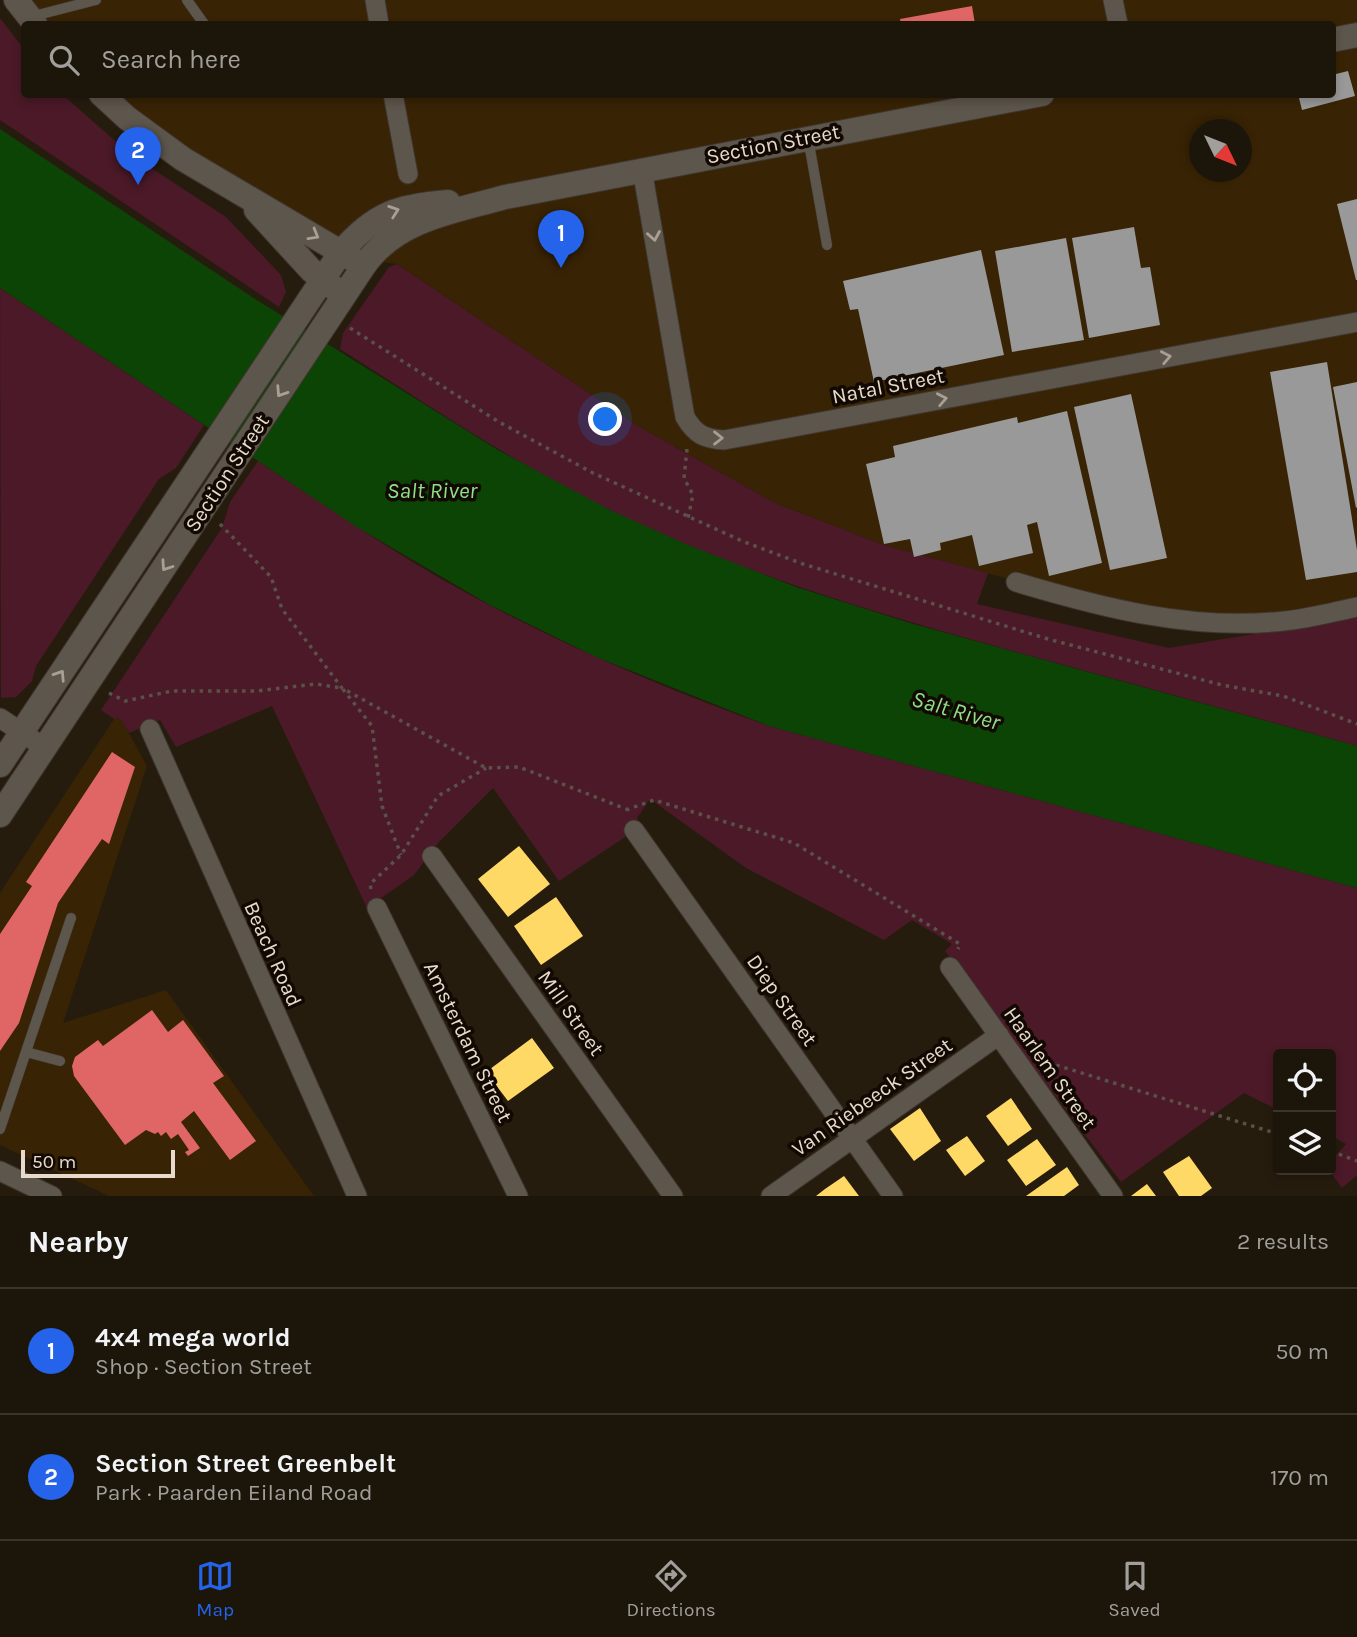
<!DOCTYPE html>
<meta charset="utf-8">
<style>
:root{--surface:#1c150a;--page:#251e13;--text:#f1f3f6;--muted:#a09f9c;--line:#3a342b;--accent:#2563eb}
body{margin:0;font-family:Karla,sans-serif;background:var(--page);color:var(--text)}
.controls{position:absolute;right:21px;bottom:21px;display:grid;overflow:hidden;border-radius:7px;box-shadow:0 4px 10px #0003}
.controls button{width:63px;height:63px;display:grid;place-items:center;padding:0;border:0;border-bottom:2px solid var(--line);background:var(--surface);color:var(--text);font:35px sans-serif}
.compass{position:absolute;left:1189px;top:119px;width:63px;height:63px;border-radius:50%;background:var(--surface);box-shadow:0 4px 10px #0003;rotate:133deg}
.scale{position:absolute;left:21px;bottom:18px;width:154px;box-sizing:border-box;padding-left:7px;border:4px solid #e8dbcd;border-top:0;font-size:19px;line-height:24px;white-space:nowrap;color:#e8dbcd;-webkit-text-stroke:5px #110902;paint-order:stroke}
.you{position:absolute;left:606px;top:420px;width:24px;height:24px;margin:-18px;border:5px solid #fff;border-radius:50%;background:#1a73e8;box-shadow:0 0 0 10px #1a73e833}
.badge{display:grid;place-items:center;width:46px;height:46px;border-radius:50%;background:var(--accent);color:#fff;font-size:23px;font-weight:700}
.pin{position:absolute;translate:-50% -58px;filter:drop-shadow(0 2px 4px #0008)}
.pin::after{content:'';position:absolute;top:37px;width:24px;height:21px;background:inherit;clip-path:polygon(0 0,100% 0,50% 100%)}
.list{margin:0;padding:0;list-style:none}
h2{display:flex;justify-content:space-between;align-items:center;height:91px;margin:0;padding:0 28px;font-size:30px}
h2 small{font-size:23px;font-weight:400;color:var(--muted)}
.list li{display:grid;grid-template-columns:46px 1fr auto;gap:21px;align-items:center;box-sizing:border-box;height:126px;padding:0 28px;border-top:2px solid var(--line)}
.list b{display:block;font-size:26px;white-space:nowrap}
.list p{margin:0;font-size:23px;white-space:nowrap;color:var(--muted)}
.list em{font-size:23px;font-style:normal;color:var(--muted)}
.icon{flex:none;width:38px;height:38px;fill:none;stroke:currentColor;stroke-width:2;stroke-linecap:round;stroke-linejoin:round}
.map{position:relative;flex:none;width:1357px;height:1196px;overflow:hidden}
.search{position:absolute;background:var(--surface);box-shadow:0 4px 10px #0003;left:21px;right:21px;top:21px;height:77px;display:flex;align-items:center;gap:18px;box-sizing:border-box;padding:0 24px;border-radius:7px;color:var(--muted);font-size:26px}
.sheet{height:343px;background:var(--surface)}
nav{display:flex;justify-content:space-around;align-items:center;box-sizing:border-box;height:98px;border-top:2px solid var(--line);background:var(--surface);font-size:19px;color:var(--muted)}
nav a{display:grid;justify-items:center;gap:4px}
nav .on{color:var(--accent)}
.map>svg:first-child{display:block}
.built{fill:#382304;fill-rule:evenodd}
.green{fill:#4b1928}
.water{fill:#0c4406}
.homes{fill:#ffd966}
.shops{fill:#e06666}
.industry{fill:#999}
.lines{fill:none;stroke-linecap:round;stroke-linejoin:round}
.service-casing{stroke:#3f362d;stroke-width:11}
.minor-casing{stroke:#3f362d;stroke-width:21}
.tertiary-casing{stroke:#3f362d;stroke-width:26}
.path{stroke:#5a5249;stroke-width:3.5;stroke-dasharray:3.5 5;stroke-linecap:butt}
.service{stroke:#5d564c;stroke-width:10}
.minor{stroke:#5d564c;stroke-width:19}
.tertiary{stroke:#5d564c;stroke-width:24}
.oneway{stroke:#a99f93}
.labels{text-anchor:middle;stroke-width:7;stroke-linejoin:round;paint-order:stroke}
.street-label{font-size:21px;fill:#e8dbcd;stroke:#110902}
.water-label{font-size:23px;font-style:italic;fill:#8fdf87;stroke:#110902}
</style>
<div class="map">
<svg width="1357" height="1196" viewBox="0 0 1357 1196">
<rect width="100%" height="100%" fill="#261c0e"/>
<path class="built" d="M 18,0 L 1357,0 L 1357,606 L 1197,620 L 1016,581 L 884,545 L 775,503 L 638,426 L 397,264 L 325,256 L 101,95 L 1332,94 L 1332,24 L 36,24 ZM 1200,130 L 1242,130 L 1242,172 L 1200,172 Z
M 120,717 L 147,766 L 63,1023 L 166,990 L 314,1196 L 109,1196 L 0,1145 L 0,893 L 114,719 Z"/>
<path class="green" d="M 0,18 L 24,49 L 24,94 L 63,95 L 130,154 L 226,217 L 281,275 L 286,292 L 279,307 L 0,120 Z
M 397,264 L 638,426 L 775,503 L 884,545 L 988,573 L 977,604 L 1169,648 L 1357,617 L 1357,746 C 1247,715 1137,685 1027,655 C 885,616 743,575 610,510 C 515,464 428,405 340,349 L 343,333 L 389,267 Z
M 0,288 L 204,425 L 176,468 L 159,479 L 36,666 L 32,681 L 16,697 L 1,698 Z
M 258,461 C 317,500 375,540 436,576 C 542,636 654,685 769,726 L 1357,888 L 1357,1175 L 1342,1188 L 1329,1170 L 1331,1161 L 1346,1144 L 1331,1136 L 1331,1054 L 1278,1054 L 1278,1110 L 1244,1093 L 1121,1182 L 945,951 L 952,944 L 912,920 L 884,940 L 746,868 L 650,799 L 637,818 L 640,827 L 559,881 L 493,788 L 439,842 L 414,875 L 367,908 L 272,706 L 176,747 L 160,720 L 129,733 L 120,718 L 114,719 L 101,710 L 222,528 L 230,502 Z"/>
<path class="water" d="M 0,129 L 252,297 L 498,450 L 610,510 L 688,545 L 796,587 L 910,623 L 1357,746 L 1357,888 L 769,726 L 594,656 L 490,605 L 355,526 L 0,288 Z"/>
<path class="homes" d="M 519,846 L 550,884 L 508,917 L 478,879 Z
M 556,897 L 583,936 L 541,965 L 514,926 Z
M 532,1038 L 554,1068 L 508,1101 L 486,1072 Z
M 1011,1098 L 1032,1129 L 1008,1146 L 986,1116 Z
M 920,1108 L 941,1141 L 914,1161 L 890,1129 Z
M 967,1136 L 985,1161 L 965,1176 L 946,1150 Z
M 1037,1139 L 1056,1165 L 1026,1186 L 1007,1160 Z
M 1189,1156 L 1212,1188 L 1201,1196 L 1179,1196 L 1163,1172 Z
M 1067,1167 L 1079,1185 L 1064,1196 L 1026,1196 Z
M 844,1176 L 859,1196 L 816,1196 L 825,1189 Z
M 1147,1184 L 1156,1196 L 1131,1196 Z"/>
<path class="shops" d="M 972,6 L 975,24 L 901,24 L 900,19 Z
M 112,752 L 135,767 L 109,844 L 102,839 L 58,903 L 19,1023 L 0,1051 L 0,934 L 32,886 L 26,882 Z
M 152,1010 L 168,1032 L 183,1020 L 224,1076 L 213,1083 L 256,1141 L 230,1160 L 194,1111 L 181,1122 L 200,1148 L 188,1156 L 185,1152 L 189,1150 L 178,1134 L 171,1139 L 166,1132 L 161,1136 L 158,1132 L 155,1134 L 146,1130 L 125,1145 L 74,1076 L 72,1066 L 75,1057 L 98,1040 L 103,1046 Z"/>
<path class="industry" d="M 1348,71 L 1355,96 L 1302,110 L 1298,94 L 1332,94 L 1332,75 Z
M 1357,199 L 1357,280 L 1356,280 L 1337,204 Z
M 1134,227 L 1141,268 L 1150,267 L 1160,325 L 1089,338 L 1072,238 Z
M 1066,238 L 1084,340 L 1012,352 L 995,251 Z
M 981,250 L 1004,355 L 874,382 L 858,309 L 850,310 L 843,281 Z
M 1327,362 L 1357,550 L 1357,572 L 1306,580 L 1270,372 Z
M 1357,382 L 1357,507 L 1356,508 L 1333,387 Z
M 1131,394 L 1167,558 L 1110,570 L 1074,407 Z
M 1067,411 L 1102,563 L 1049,576 L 1037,522 L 1027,525 L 1033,553 L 979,566 L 972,535 L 940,543 L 941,550 L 914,557 L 910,539 L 884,544 L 866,464 L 895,457 L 893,446 L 1017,417 L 1018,423 Z"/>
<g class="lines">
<g class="service-casing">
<path id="service" d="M 187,0 L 204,24
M 30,17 L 96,0
M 808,138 L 827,245
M 26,1052 L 60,1061
M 0,1129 L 71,918"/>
</g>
<g class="minor-casing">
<path id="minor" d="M 375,0 L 379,24
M 1113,0 L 1118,24
M 393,94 L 408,174
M 642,169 L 685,417 C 695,434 704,439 724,440 L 1357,322
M 1016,582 C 1103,608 1192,631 1284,621 C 1308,619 1333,612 1357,607
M 0,718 L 45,748
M 150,729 L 357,1196
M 634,830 L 893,1196
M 432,856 L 673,1196
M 377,908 L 518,1196
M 950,967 L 1113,1196
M 0,1171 L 52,1196
M 771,1196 L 999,1035"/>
</g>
<g class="tertiary-casing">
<path id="tertiary" d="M 16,0 L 35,24
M 1332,40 L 1357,35
M 101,94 L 127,118 L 183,159 L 354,260
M 256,210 L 311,270 L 334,288
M 0,765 L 341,252 C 375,213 398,206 448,202
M 0,815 L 363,267 C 396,219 453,212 505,197 L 1042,94"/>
</g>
<path class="path" d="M 350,328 L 499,422 L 593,473 L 742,541 L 803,564 L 1048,639 L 1222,685 L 1283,696 L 1357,724
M 687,449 L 684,478 L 693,495 L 688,518
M 220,524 L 271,577 L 282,609 L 342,688 L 486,768 L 519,767 L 626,809
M 109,693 L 125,701 L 172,691 L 256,691 L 316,684 L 342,688 L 372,726 L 382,806 L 401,855
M 626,810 L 654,800 L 794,843 L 960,944 L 958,949
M 371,889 L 370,884 L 401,855 L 438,796 L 486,768
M 1040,1060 L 1278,1134
M 1331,1151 L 1357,1161"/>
<use href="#service" class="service"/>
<use href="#minor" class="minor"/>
<use href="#tertiary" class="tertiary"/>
</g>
<defs><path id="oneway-chevron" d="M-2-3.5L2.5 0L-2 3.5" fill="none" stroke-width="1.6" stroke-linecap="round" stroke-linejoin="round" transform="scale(1.75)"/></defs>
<g class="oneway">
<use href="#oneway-chevron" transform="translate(394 211) rotate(-19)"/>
<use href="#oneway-chevron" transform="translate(314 235) rotate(30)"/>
<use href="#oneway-chevron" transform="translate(654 236) rotate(80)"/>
<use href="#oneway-chevron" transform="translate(1166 357) rotate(-11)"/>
<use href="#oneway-chevron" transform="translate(281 392) rotate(123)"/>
<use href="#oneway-chevron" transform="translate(942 399) rotate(-11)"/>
<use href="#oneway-chevron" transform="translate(718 438)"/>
<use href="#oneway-chevron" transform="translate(166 566) rotate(124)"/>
<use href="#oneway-chevron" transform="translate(60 675) rotate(-57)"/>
</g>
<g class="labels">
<g class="street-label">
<text transform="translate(773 144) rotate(-11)" y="7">Section Street</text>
<text transform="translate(888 386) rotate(-11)" y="7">Natal Street</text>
<text transform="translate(227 473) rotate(-57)" y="7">Section Street</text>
<text transform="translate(273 954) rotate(66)" y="7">Beach Road</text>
<text transform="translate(782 1000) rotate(55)" y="7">Diep Street</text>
<text transform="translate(571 1013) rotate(55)" y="7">Mill Street</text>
<text transform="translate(468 1042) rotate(64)" y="7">Amsterdam Street</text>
<text transform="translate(1050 1068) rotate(55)" y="7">Haarlem Street</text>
<text transform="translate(872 1097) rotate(-35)" y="7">Van Riebeeck Street</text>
</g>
<g class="water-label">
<text x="432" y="498">Salt River</text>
<text transform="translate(956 710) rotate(16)" y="8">Salt River</text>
</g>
</g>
</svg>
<div class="controls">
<button><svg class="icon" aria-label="locate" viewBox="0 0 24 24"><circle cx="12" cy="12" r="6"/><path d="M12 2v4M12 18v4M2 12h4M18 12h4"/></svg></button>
<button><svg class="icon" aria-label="layers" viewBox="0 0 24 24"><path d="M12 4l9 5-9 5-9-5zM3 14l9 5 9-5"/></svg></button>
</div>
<svg class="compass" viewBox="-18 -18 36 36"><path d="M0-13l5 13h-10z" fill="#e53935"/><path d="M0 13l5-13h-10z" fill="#a09f9c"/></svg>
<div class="scale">50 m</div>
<div class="you"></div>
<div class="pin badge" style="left:561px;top:268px">1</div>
<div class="pin badge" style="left:138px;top:185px">2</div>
<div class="search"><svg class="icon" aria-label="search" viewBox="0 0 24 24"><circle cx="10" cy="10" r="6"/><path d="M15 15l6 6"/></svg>Search here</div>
</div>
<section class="sheet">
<h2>Nearby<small>2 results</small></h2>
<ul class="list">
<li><span class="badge">1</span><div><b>4x4 mega world</b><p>Shop · Section Street</p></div><em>50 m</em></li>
<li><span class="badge">2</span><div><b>Section Street Greenbelt</b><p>Park · Paarden Eiland Road</p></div><em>170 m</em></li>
</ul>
</section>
<nav>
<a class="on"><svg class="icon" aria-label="map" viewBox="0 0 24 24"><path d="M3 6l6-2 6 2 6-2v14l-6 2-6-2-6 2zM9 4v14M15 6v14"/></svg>Map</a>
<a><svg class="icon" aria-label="directions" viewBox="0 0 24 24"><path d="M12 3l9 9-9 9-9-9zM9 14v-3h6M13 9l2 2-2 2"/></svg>Directions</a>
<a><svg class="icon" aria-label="saved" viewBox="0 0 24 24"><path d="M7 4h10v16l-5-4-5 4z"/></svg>Saved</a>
</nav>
